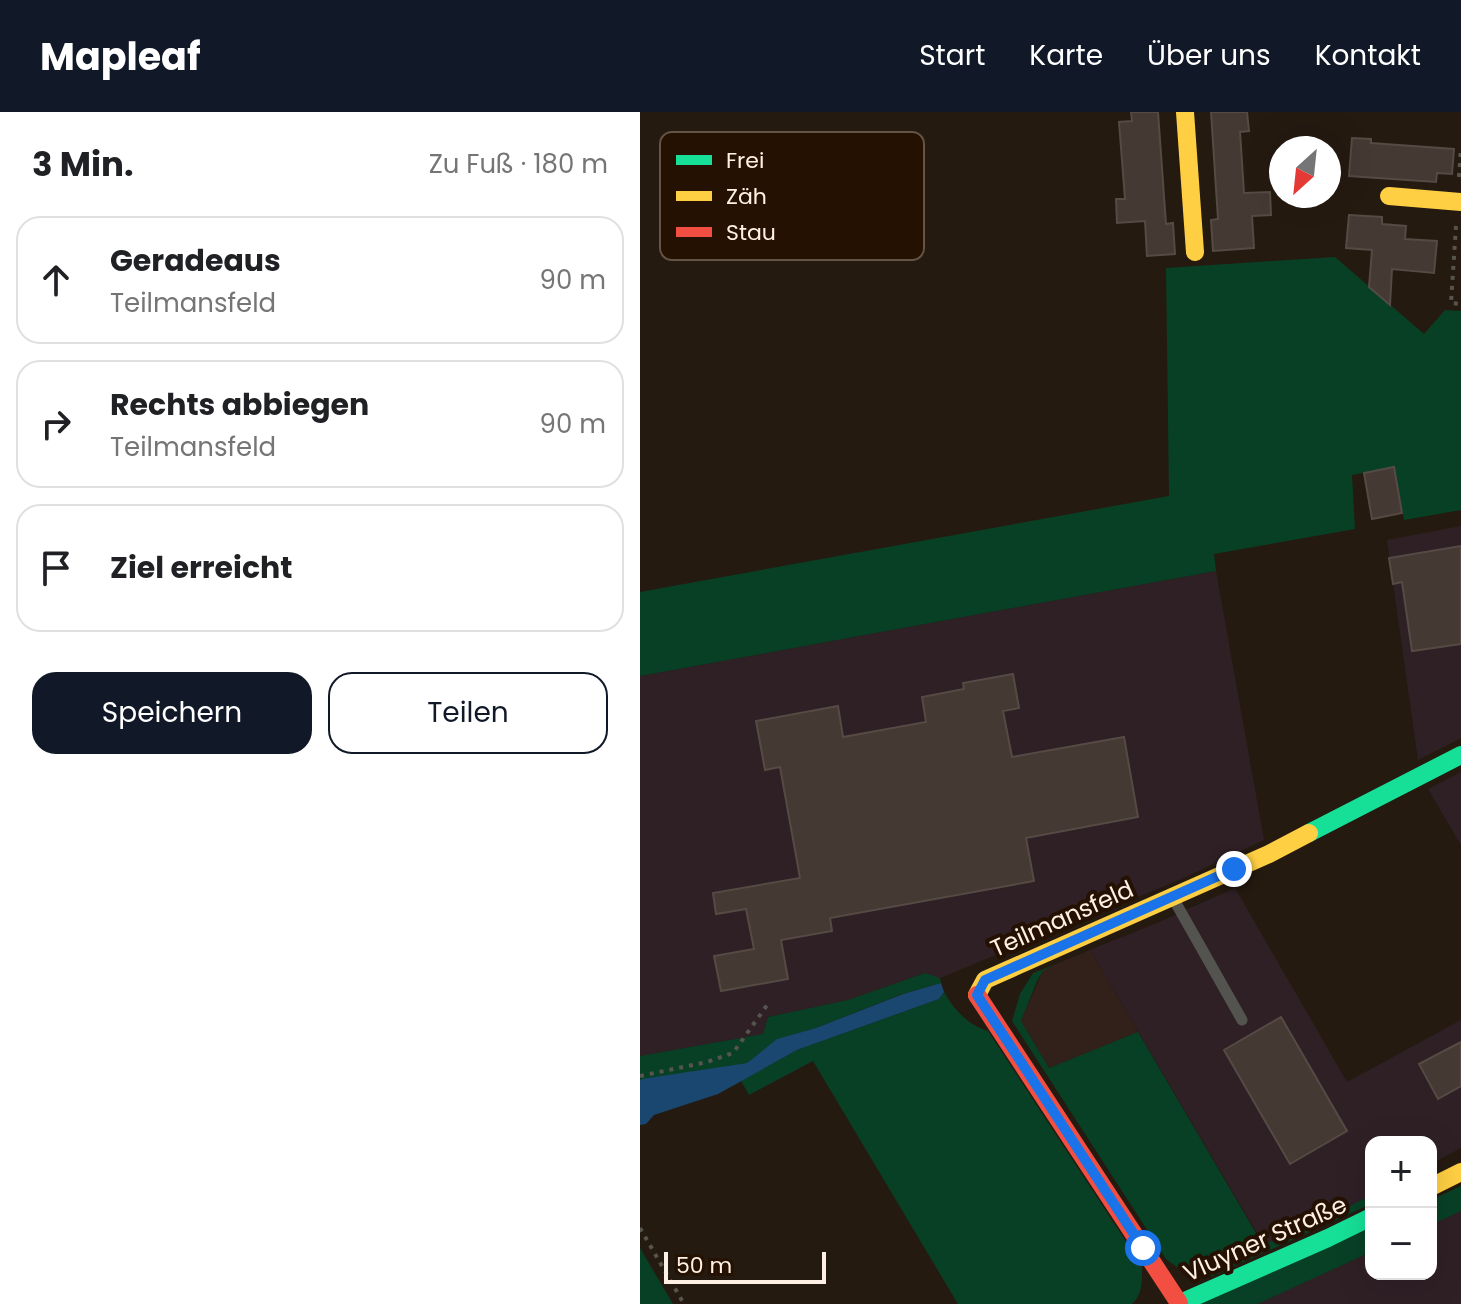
<!DOCTYPE html>
<html lang="de">
<meta charset="utf-8">
<style>
:root{--surface:#fff;--page:#f6f6f6;--text:#202124;--muted:#757577;--line:#e0e0e0;--accent:#111827}
body{margin:0;font-family:Poppins,sans-serif;background:var(--page);color:var(--text)}
.controls{position:absolute;right:24px;bottom:24px;display:grid;overflow:hidden;border-radius:16px;box-shadow:0 8px 32px #0002}
.controls button{width:72px;height:72px;display:grid;place-items:center;padding:0;border:0;border-bottom:2px solid var(--line);background:var(--surface);color:var(--text);font:40px sans-serif}
.compass{position:absolute;left:629px;top:24px;width:72px;height:72px;border-radius:50%;background:var(--surface);box-shadow:0 8px 32px #0002;rotate:207deg}
.scale{position:absolute;left:24px;bottom:20px;width:162px;box-sizing:border-box;padding-left:8px;border:4px solid #fef0e4;border-top:0;font-size:22px;line-height:28px;white-space:nowrap;color:#fef0e4;-webkit-text-stroke:6px #241101;paint-order:stroke}
.stop{position:absolute;width:24px;height:24px;margin:-18px;border:6px solid #1a73e8;border-radius:50%;background:#fff}
.stop.end{background:#1a73e8;border-color:#fff;box-shadow:0 2px 8px #0008}
.list{margin:0;padding:0;list-style:none}
h2{display:flex;justify-content:space-between;align-items:center;height:104px;margin:0;padding:0 32px;font-size:34px}
h2 small{font-size:26px;font-weight:400;color:var(--muted)}
.list li{display:grid;grid-template-columns:52px 1fr auto;gap:24px;align-items:center;box-sizing:border-box;height:128px;margin:0 16px 16px;padding:0 16px;border:2px solid var(--line);border-radius:24px}
.list b{display:block;font-size:30px;white-space:nowrap}
.list p{margin:0;font-size:26px;white-space:nowrap;color:var(--muted)}
.list em{font-size:26px;font-style:normal;color:var(--muted)}
.actions{display:flex;gap:16px;padding:24px 32px}
.actions a{flex:1;padding:18px 0;border:2px solid var(--accent);border-radius:24px;text-align:center;font-size:28px;color:var(--accent)}
.actions .main{background:var(--accent);color:#fff}
.icon{flex:none;width:44px;height:44px;fill:none;stroke:currentColor;stroke-width:2;stroke-linecap:round;stroke-linejoin:round}
.map{position:relative;flex:none;width:821px;height:1192px;overflow:hidden}
header{display:flex;align-items:center;gap:48px;box-sizing:border-box;height:112px;padding:0 40px;background:var(--accent);color:#fff}
header strong{font-size:38px}
nav{display:flex;gap:44px;margin-inline-start:auto;font-size:28px}
main{display:flex}
aside{flex:1;background:var(--surface)}
.map>svg:first-child{display:block}
.commercial{fill:#2f2026}
.industrial{fill:#31211a}
.green{fill:#084026}
.water{fill:#194770}
.building{fill:#443933;stroke:#554a44;stroke-width:2}
.lines{fill:none;stroke-linecap:round;stroke-linejoin:round}
.path{stroke:#57544e;stroke-width:4;stroke-dasharray:4 6;stroke-linecap:butt}
.lane{stroke:#53544f;stroke-width:11}
.fast{stroke:#16e098;stroke-width:18}
.slow{stroke:#ffcf43;stroke-width:18}
.jam{stroke:#f24e42;stroke-width:18}
.route{stroke:#1a73e8;stroke-width:10}
.labels{text-anchor:middle;stroke-width:8;stroke-linejoin:round;paint-order:stroke}
.street-label{font-size:24px;fill:#fef0e4;stroke:#241101}
.key{fill:#241101;stroke:#655445;stroke-width:2}
.key-label{font-size:22px;fill:#fef0e4}
</style>
<header>
<strong>Mapleaf</strong>
<nav><a>Start</a><a>Karte</a><a>Über uns</a><a>Kontakt</a></nav>
</header>
<main>
<aside>
<h2>3 Min.<small>Zu Fuß · 180 m</small></h2>
<ul class="list">
<li><svg class="icon" aria-label="ahead" viewBox="0 0 24 24"><path d="M12 20V5M6 11l6-6 6 6"/></svg><div><b>Geradeaus</b><p>Teilmansfeld</p></div><em>90 m</em></li>
<li><svg class="icon" aria-label="right" viewBox="0 0 24 24"><path d="M7 20v-9h11M14 6l5 5-5 5"/></svg><div><b>Rechts abbiegen</b><p>Teilmansfeld</p></div><em>90 m</em></li>
<li><svg class="icon" aria-label="arrive" viewBox="0 0 24 24"><path d="M6 21V4h12l-3 4 3 4H6"/></svg><div><b>Ziel erreicht</b></div></li>
</ul>
<div class="actions"><a class="main">Speichern</a><a>Teilen</a></div>
</aside>
<div class="map">
<svg width="821" height="1192" viewBox="0 0 821 1192">
<rect width="100%" height="100%" fill="#251a10"/>
<path class="commercial" d="M 821,414 L 821,626 L 778,648 L 747,428 Z
M 576,459 L 624,728 L 539,768 L 300,866 L 285,861 L 208,888 L 128,905 L 123,922 L 0,944 L 0,564 Z
M 821,660 L 821,733 L 788,677 Z
M 595,776 L 707,970 L 821,908 L 821,1036 L 791,1052 L 791,1030 L 731,1030 L 731,1083 L 675,1112 L 624,1133 L 450,838 L 517,811 Z
M 821,1099 L 821,1192 L 617,1192 L 731,1140 L 731,1162 L 791,1162 L 791,1113 Z"/>
<path class="industrial" d="M 450,838 L 498,920 L 409,956 L 381,909 L 403,859 L 414,853 Z"/>
<path class="green" d="M 695,145 L 784,222 L 805,198 L 821,199 L 821,398 L 764,408 L 754,355 L 712,363 L 715,417 L 574,442 L 576,459 L 0,564 L 0,480 L 529,384 L 526,156 Z
M 414,853 L 403,859 L 397,869 L 381,909 L 409,956 L 498,920 L 623,1133 L 675,1112 L 731,1083 L 731,1092 L 573,1164 L 543,1160 L 526,1147 L 372,909 L 380,882 L 393,861 Z
M 285,861 L 300,866 L 301,871 L 262,882 L 176,916 L 138,927 L 107,951 L 0,969 L 0,944 L 123,922 L 128,905 L 208,888 Z
M 304,880 C 314,898 328,913 348,919 L 502,1154 C 502,1168 503,1182 492,1192 L 318,1192 L 173,949 L 109,983 L 101,969 L 157,938 L 299,887 Z
M 821,1074 L 821,1099 L 791,1113 L 791,1088 Z
M 731,1115 L 731,1140 L 622,1190 L 617,1192 L 554,1192 Z
M 0,1136 L 33,1192 L 0,1192 Z"/>
<path class="water" d="M 301,871 L 304,880 L 299,887 L 157,938 L 78,982 L 14,1003 L 6,1012 L 0,1013 L 0,969 L 2,967 L 107,951 L 137,927 L 176,916 L 263,882 Z"/>
<path class="building" d="M 491,0 L 518,0 L 526,112 L 533,111 L 535,142 L 507,144 L 505,109 L 477,111 L 476,87 L 485,87 L 479,10 L 492,9 Z
M 571,0 L 607,0 L 609,19 L 600,20 L 604,81 L 630,80 L 631,103 L 612,104 L 614,136 L 573,139 L 571,108 L 578,107 Z
M 712,26 L 731,27 L 731,31 L 814,37 L 812,62 L 797,61 L 796,70 L 709,64 Z
M 709,103 L 742,105 L 742,112 L 766,114 L 765,127 L 797,129 L 794,161 L 752,157 L 750,193 L 729,175 L 732,138 L 706,136 Z
M 754,355 L 762,401 L 732,407 L 724,361 Z
M 821,434 L 821,532 L 772,539 L 762,470 L 753,472 L 749,446 Z
M 373,562 L 379,596 L 363,599 L 372,645 L 484,625 L 498,705 L 386,726 L 394,769 L 190,806 L 192,819 L 141,828 L 148,867 L 81,879 L 74,844 L 114,837 L 106,797 L 76,802 L 73,781 L 160,766 L 140,655 L 125,658 L 116,609 L 198,594 L 203,625 L 286,610 L 282,585 L 324,577 L 323,571 Z
M 641,905 L 707,1019 L 650,1052 L 584,938 Z
M 821,930 L 821,974 L 798,987 L 779,952 Z"/>
<g class="lines">
<path class="path" d="M 819,65 L 821,36
M 816,114 L 811,191 L 821,192
M 0,964 L 67,950 L 93,941 L 130,889
M 0,1116 L 44,1192"/>
<path class="lane" d="M 533,786 L 602,908"/>
<path class="fast" d="M 669,721 L 821,643
M 538,1192 L 688,1126 L 731,1105"/>
<path class="slow" d="M 545,0 L 555,140
M 749,84 L 821,90
M 337,883 L 345,868 L 629,742 L 669,721
M 791,1075 L 821,1060"/>
<path class="jam" d="M 337,883 L 539,1191"/>
</g>
<g class="lines">
<path class="route" d="M 503,1136 L 337,883 L 345,868 L 594,757"/>
</g>
<g class="labels">
<g class="street-label">
<text transform="translate(422 807) rotate(-24)" y="8">Teilmansfeld</text>
<text transform="translate(625 1127) rotate(-24)" y="8">Vluyner Straße</text>
</g>
</g>
<rect x="20" y="20" width="264" height="128" rx="12" class="key"/>
<rect x="36" y="43" width="36" height="10" fill="#16e098"/>
<rect x="36" y="79" width="36" height="10" fill="#ffcf43"/>
<rect x="36" y="115" width="36" height="10" fill="#f24e42"/>
<g class="key-label">
<text x="86" y="56">Frei</text>
<text x="86" y="92">Zäh</text>
<text x="86" y="128">Stau</text>
</g>
</svg>
<div class="controls">
<button>+</button>
<button>−</button>
</div>
<svg class="compass" viewBox="-18 -18 36 36"><path d="M0-13l5 13h-10z" fill="#e53935"/><path d="M0 13l5-13h-10z" fill="#757577"/></svg>
<div class="scale">50 m</div>
<div class="stop" style="left:503px;top:1136px"></div>
<div class="stop end" style="left:594px;top:757px"></div>
</div>
</main>
